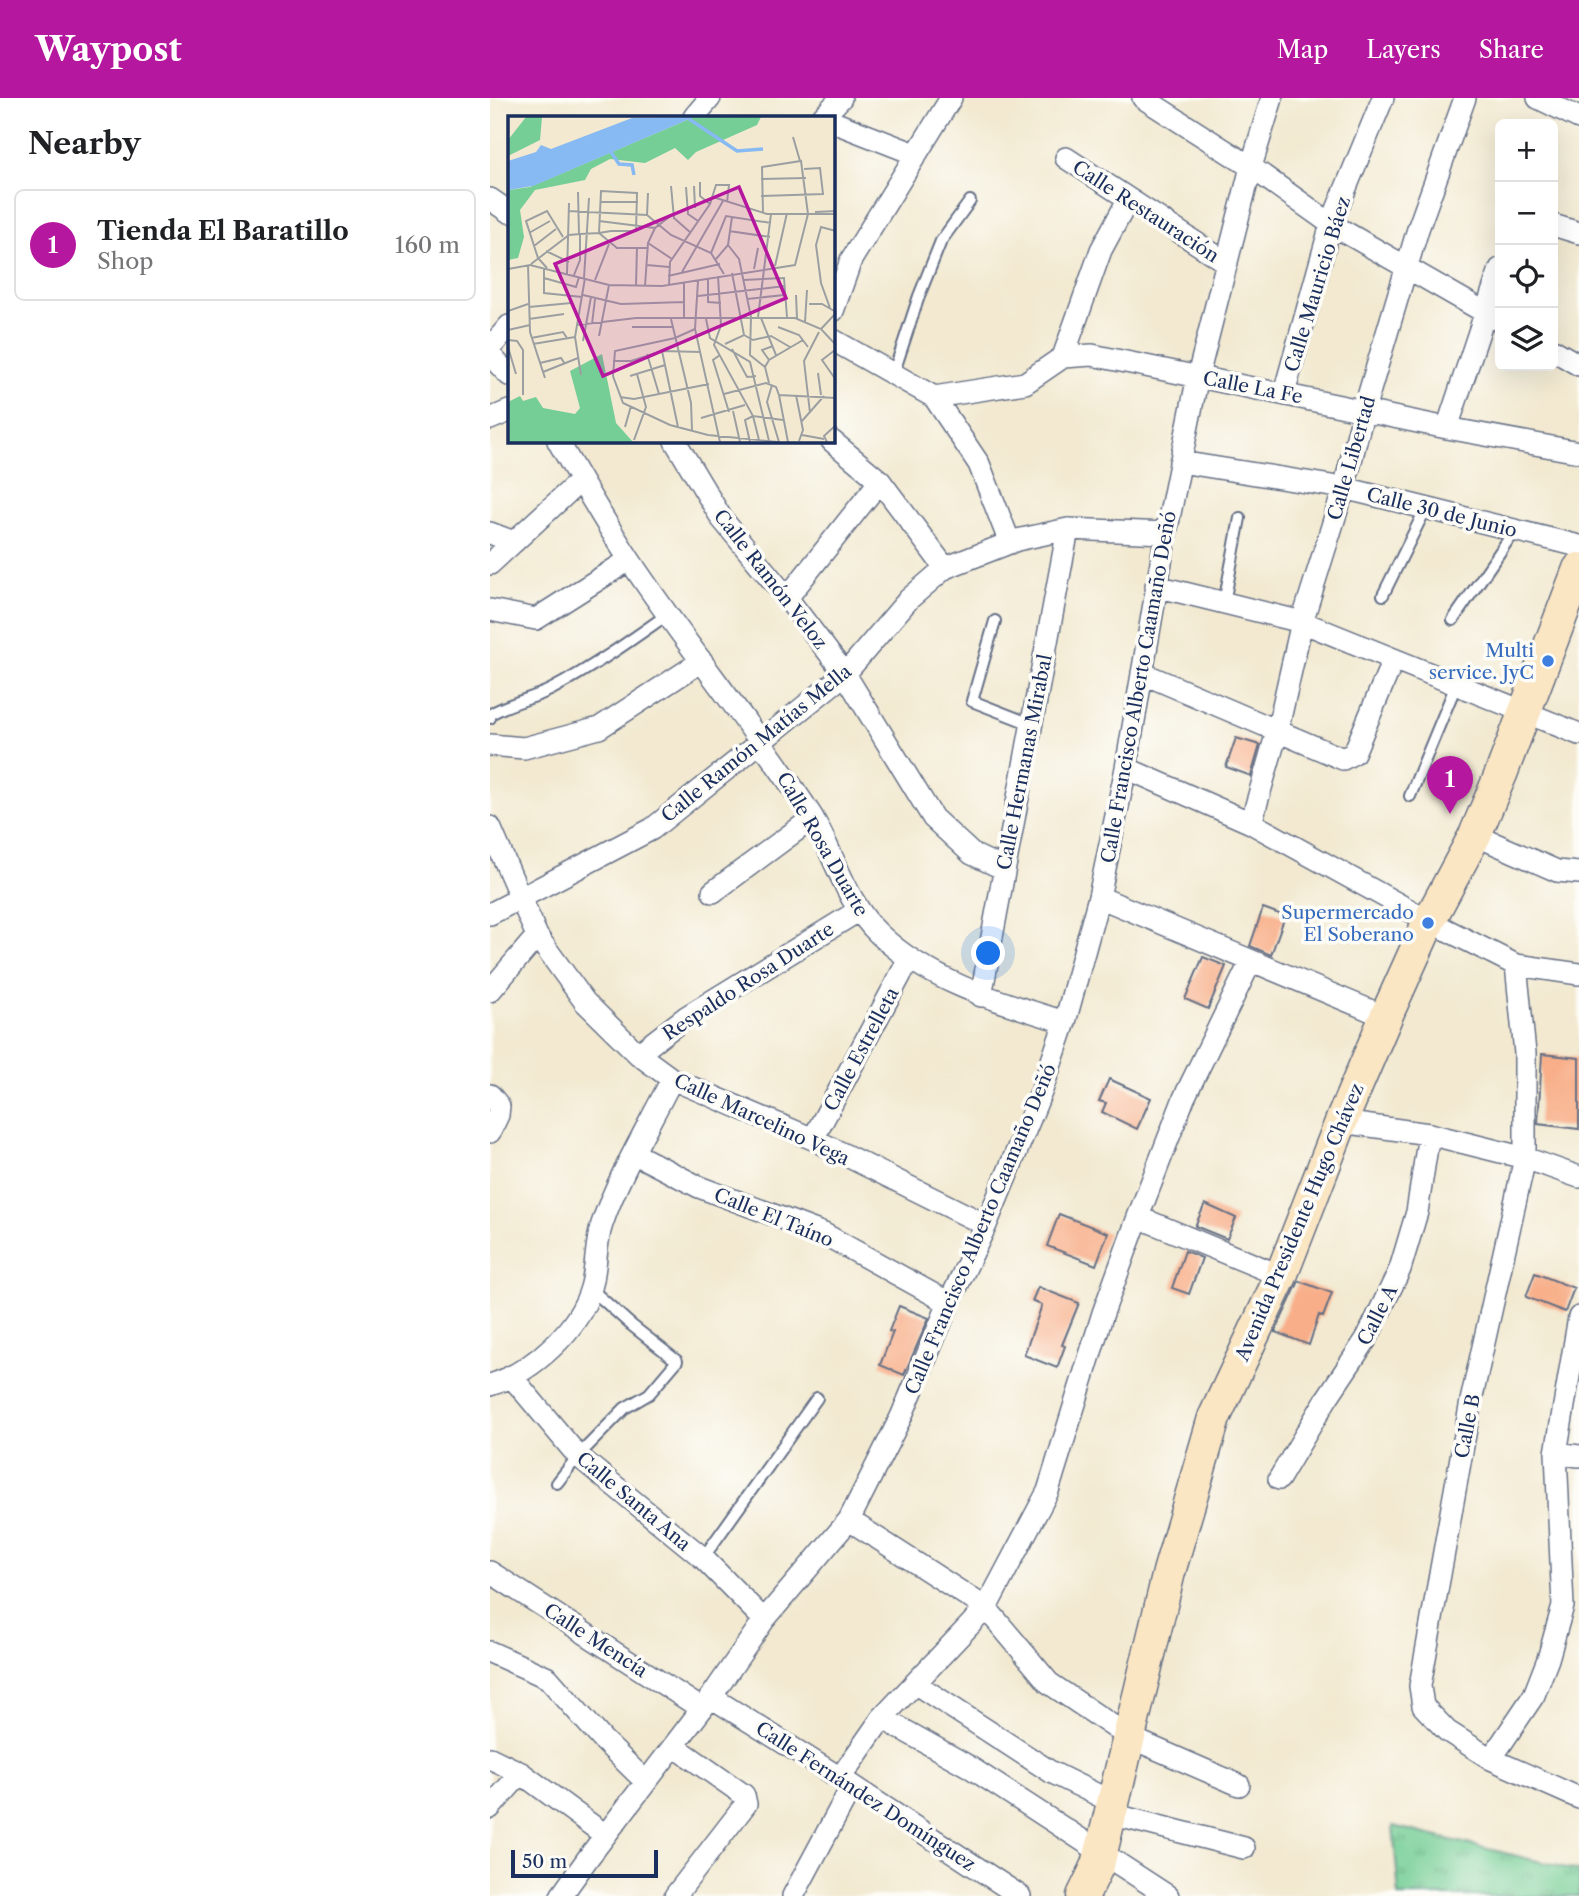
<!DOCTYPE html>
<meta charset="utf-8">
<style>
:root{--surface:#fff;--page:#f2f2f2;--text:#202124;--muted:#757577;--line:#e0e0e0;--accent:#b5179e}
body{margin:0;font-family:"Libre Caslon Text",serif;background:var(--page);color:var(--text)}
.controls{position:absolute;right:21px;top:21px;display:grid;overflow:hidden;border-radius:10px;box-shadow:0 7px 28px #0002}
.controls button{width:63px;height:63px;display:grid;place-items:center;padding:0;border:0;border-bottom:2px solid var(--line);background:var(--surface);color:var(--text);font:35px sans-serif}
.scale{position:absolute;left:21px;bottom:18px;width:147px;box-sizing:border-box;padding-left:7px;border:4px solid #1b2f5e;border-top:0;font-size:19px;line-height:24px;white-space:nowrap;color:#1b2f5e;-webkit-text-stroke:5px #fdfcf7;paint-order:stroke}
.you{position:absolute;left:499px;top:856px;width:24px;height:24px;margin:-18px;border:5px solid #fff;border-radius:50%;background:#1a73e8;box-shadow:0 0 0 10px #1a73e833}
.badge{display:grid;place-items:center;width:46px;height:46px;border-radius:50%;background:var(--accent);color:#fff;font-size:23px;font-weight:700}
.pin{position:absolute;translate:-50% -58px;filter:drop-shadow(0 2px 4px #0008)}
.pin::after{content:'';position:absolute;top:37px;width:24px;height:21px;background:inherit;clip-path:polygon(0 0,100% 0,50% 100%)}
.list{margin:0;padding:0;list-style:none}
h2{display:flex;justify-content:space-between;align-items:center;height:91px;margin:0;padding:0 28px;font-size:30px}
h2 small{font-size:23px;font-weight:400;color:var(--muted)}
.list li{display:grid;grid-template-columns:46px 1fr auto;gap:21px;align-items:center;box-sizing:border-box;height:112px;margin:0 14px 14px;padding:0 14px;border:2px solid var(--line);border-radius:10px}
.list b{display:block;font-size:26px;white-space:nowrap}
.list p{margin:0;font-size:23px;white-space:nowrap;color:var(--muted)}
.list em{font-size:23px;font-style:normal;color:var(--muted)}
.icon{flex:none;width:38px;height:38px;fill:none;stroke:currentColor;stroke-width:2;stroke-linecap:round;stroke-linejoin:round}
.map{position:relative;flex:none;width:1089px;height:1798px;overflow:hidden}
header{display:flex;align-items:center;gap:42px;box-sizing:border-box;height:98px;padding:0 35px;background:var(--accent);color:#fff}
header strong{font-size:33px}
nav{display:flex;gap:38px;margin-inline-start:auto;font-size:24px}
main{display:flex}
aside{flex:1;background:var(--surface)}
.map>svg:first-child{display:block}
.grass{fill:url(#grass-tufts);stroke:#487e7a;stroke-width:2}
.building{fill:#f8af89}
.lines{fill:none;stroke-linecap:round;stroke-linejoin:round}
.service-casing{stroke:#667086;stroke-width:14}
.minor-casing{stroke:#667086;stroke-width:24}
.secondary-casing{stroke:#667086;stroke-width:35}
.service{stroke:#fff;stroke-width:10}
.minor{stroke:#fff;stroke-width:21}
.secondary{stroke:#fbe6c4;stroke-width:32}
.shop-dot{fill:#3f7fe0;stroke:#fdfcf7;stroke-width:2.5}
.labels{text-anchor:middle;stroke-width:7;stroke-linejoin:round;paint-order:stroke}
.street-label{font-size:19px;fill:#1b2f5e;stroke:#fdfcf7}
.shop-label{font-size:19px;fill:#366cbe;stroke:#fdfcf7;text-anchor:end}
.inset-river{fill:none;stroke:#87b9f3;stroke-width:3.5}
.inset-road{fill:none;stroke:#9c9fa2;stroke-width:2}
.view{fill:#b5179e;fill-opacity:0.15;stroke:#b5179e;stroke-width:3.5}
.inset-edge{fill:none;stroke:#1b2f5e;stroke-width:3.5}
</style>
<header>
<strong>Waypost</strong>
<nav><a>Map</a><a>Layers</a><a>Share</a></nav>
</header>
<main>
<aside>
<h2>Nearby<small></small></h2>
<ul class="list">
<li><span class="badge">1</span><div><b>Tienda El Baratillo</b><p>Shop</p></div><em>160 m</em></li>
</ul>
</aside>
<div class="map">
<svg width="1089" height="1798" viewBox="0 0 1089 1798">
<defs>
<pattern id="grass-tufts" width="24" height="20" patternUnits="userSpaceOnUse" patternTransform="scale(1.75)"><rect width="24" height="20" fill="#75ce95"/><path d="M3 7l-1-3M5 7V3M7 7l1-3M15 17l-1-3M17 17v-4M19 17l1-3" fill="none" stroke="#5fa87d"/></pattern>
</defs>
<rect width="100%" height="100%" fill="#fdfcf7"/>
<filter id="ink" filterUnits="userSpaceOnUse"><feTurbulence type="fractalNoise" baseFrequency=".0143" numOctaves="2"/><feDisplacementMap in="SourceGraphic" scale="14" xChannelSelector="R" yChannelSelector="G"/><feConvolveMatrix kernelMatrix="1 2 1 2 8 2 1 2 1" color-interpolation-filters="sRGB"/></filter>
<filter id="wash" filterUnits="userSpaceOnUse"><feTurbulence type="fractalNoise" baseFrequency=".00686" numOctaves="4" result="noise"/><feDisplacementMap in="SourceGraphic" scale="28" xChannelSelector="R" yChannelSelector="G"/><feGaussianBlur stdDeviation="1.57" result="paint"/><feColorMatrix in="noise" values="0 0 0 0 0 0 0 0 0 0 0 0 0 0 0 0 0 1.4 0 .05"/><feComposite in="paint" operator="in"/></filter>
<g filter="url(#wash)">
<rect width="100%" height="100%" fill="#f2e9d0"/>
<path class="grass" d="M 903,1728 L 1089,1773 L 1089,1798 L 909,1798 Z"/>
<g id="blocks">
<path class="building" d="M 746,640 L 770,647 L 761,678 L 736,669 Z
M 773,810 L 795,818 L 781,857 L 760,848 Z
M 713,859 L 736,868 L 718,911 L 695,901 Z
M 1052,956 L 1089,960 L 1089,1031 L 1048,1026 Z
M 619,981 L 661,1000 L 647,1031 L 612,1014 L 616,1005 L 609,1003 Z
M 715,1106 L 746,1120 L 737,1141 L 705,1128 Z
M 569,1116 L 618,1135 L 606,1167 L 557,1148 Z
M 695,1153 L 712,1160 L 699,1196 L 682,1190 Z
M 1045,1175 L 1084,1190 L 1075,1214 L 1036,1199 Z
M 809,1183 L 842,1195 L 833,1219 L 829,1217 L 819,1247 L 785,1234 Z
M 548,1189 L 589,1205 L 572,1247 L 575,1248 L 567,1270 L 534,1257 L 552,1207 L 542,1203 Z
M 409,1208 L 439,1220 L 414,1277 L 390,1267 L 403,1234 L 399,1233 Z"/>
</g>
</g>
<g filter="url(#ink)">
<use href="#blocks" fill-opacity="0" stroke="#667086" stroke-width="2"/>
<g class="lines">
<g class="service-casing">
<path id="service" d="M 403,277 L 429,198 L 451,143 L 480,103
M 893,497 L 936,410
M 734,505 L 750,420
M 963,522 L 1025,432
M 505,523 L 482,603 L 541,626
M 0,620 L 1,616 C 20,604 43,601 62,591 C 103,569 140,543 178,516
M 920,698 L 966,587
M 67,1385 L 88,1358 L 135,1310 L 159,1296 L 187,1263 L 140,1226 L 101,1191
M 213,1460 L 327,1300"/>
</g>
<g class="minor-casing">
<path id="minor" d="M 653,0 L 761,69 L 841,126 L 1010,223
M 1048,0 L 1089,20
M 204,19 L 220,0
M 333,19 L 351,0
M 343,24 L 425,56
M 576,60 L 737,165
M 0,101 L 19,114
M 1063,127 L 1089,135
M 343,213 L 361,162 L 461,0
M 343,242 L 444,299 L 489,366 L 520,445
M 0,250 L 19,228
M 1063,252 L 1089,267
M 0,257 L 19,277
M 573,259 L 611,152 L 638,102
M 794,295 L 841,126 L 893,0
M 444,299 L 535,285 L 573,259 L 602,257 L 957,330 L 1089,354
M 0,321 L 19,313
M 957,330 L 1010,171
M 68,343 C 91,383 114,423 139,461 C 197,549 264,629 321,717 C 345,756 355,804 389,836 C 439,884 510,904 575,924
M 185,343 L 232,421 L 297,500 L 355,576 L 443,720 L 482,756 L 514,771
M 342,343 L 390,383 L 455,470
M 690,364 L 854,390 L 1089,448
M 0,435 L 24,444
M 0,466 L 90,383
M 666,488 L 812,524 L 1089,636
M 297,500 L 390,383
M 0,512 L 46,521 L 139,462
M 652,575 L 853,661 L 864,655 L 903,562
M 0,647 L 34,650 L 109,630 L 212,563
M 636,670 L 761,725 L 939,823 L 1026,867 L 1089,876
M 761,725 L 787,634 L 812,524 L 854,390 L 874,312 L 928,131 L 975,0
M 0,729 L 47,838 L 95,904 L 148,956 L 182,981 L 323,1041 L 496,1127
M 985,737 L 1067,773 L 1089,775
M 223,794 L 323,720
M 609,799 L 896,919
M 0,816 L 162,731 L 355,576 L 419,501 L 455,470 L 527,442 L 578,431 L 676,435
M 1026,867 L 1035,955 L 1035,1060 L 981,1303 L 930,1588 L 933,1608 L 957,1633 L 1001,1661 L 1089,1700
M 0,893 L 47,838
M 491,898 L 578,431
M 148,956 L 196,919 L 368,813
M 0,997 L 9,1008 L 8,1017 L 0,1034
M 851,1024 L 939,1036 L 1035,1060 L 1089,1079
M 323,1041 L 419,861
M 145,1056 L 209,1089 L 334,1136 L 459,1205
M 648,1119 L 791,1178
M 21,1278 L 88,1358 L 213,1460 L 274,1522
M 0,1287 C 41,1275 89,1232 101,1190 C 107,1170 105,1146 112,1126 C 128,1078 159,1027 182,981
M 1066,1355 L 1089,1358
M 789,1381 L 837,1300 L 877,1240 L 910,1171 L 927,1114 L 939,1036
M 359,1422 L 496,1510 L 559,1585 L 639,1639 L 749,1687
M 0,1474 L 212,1611
M 0,1554 L 58,1580 L 112,1641 L 156,1684
M 426,1586 L 561,1674 L 622,1704
M 221,1599 L 350,1680 L 530,1798
M 392,1620 L 478,1668 L 678,1798
M 184,1648 L 254,1697 L 256,1706 L 185,1798
M 0,1660 L 31,1675 L 115,1737
M 1001,1661 L 1044,1597 L 1058,1561 L 1073,1508 L 1066,1355 L 1089,1219
M 350,1680 L 392,1620 L 496,1510 L 558,1393 L 613,1215 L 648,1119 L 694,1000 L 761,863
M 0,1710 L 31,1675
M 621,1716 L 754,1750
M 71,1798 L 98,1760 L 221,1599 L 274,1522 L 359,1422 L 411,1319 L 459,1205 L 496,1127 L 552,992 L 575,924 L 609,799 L 636,670 L 676,435 L 708,278 L 761,69 L 782,0
M 303,1798 L 362,1688"/>
</g>
<g class="secondary-casing">
<path id="secondary" d="M 593,1798 L 608,1767 L 679,1474 L 724,1320 L 791,1178 L 851,1024 L 898,914 L 939,823 L 985,737 L 1011,676 L 1089,471"/>
</g>
<use href="#service" class="service"/>
<use href="#minor" class="minor"/>
<use href="#secondary" class="secondary"/>
</g>
</g>
<g class="shop-dot">
<circle cx="1058" cy="563" r="7"/>
<circle cx="938" cy="825" r="7"/>
</g>
<g class="labels">
<g class="street-label">
<text transform="translate(656 113) rotate(33)" y="7">Calle Restauración</text>
<text transform="translate(827 186) rotate(-73)" y="7">Calle Mauricio Báez</text>
<text transform="translate(763 289) rotate(11)" y="7">Calle La Fe</text>
<text transform="translate(861 360) rotate(-74)" y="7">Calle Libertad</text>
<text transform="translate(952 414) rotate(14)" y="7">Calle 30 de Junio</text>
<text transform="translate(281 481) rotate(52)" y="7">Calle Ramón Veloz</text>
<text transform="translate(648 589) rotate(-80)" y="7">Calle Francisco Alberto Caamaño Deñó</text>
<text transform="translate(266 645) rotate(-39)" y="7">Calle Ramón Matías Mella</text>
<text transform="translate(534 664) rotate(-79)" y="7">Calle Hermanas Mirabal</text>
<text transform="translate(333 746) rotate(60)" y="7">Calle Rosa Duarte</text>
<text transform="translate(258 883) rotate(-33)" y="7">Respaldo Rosa Duarte</text>
<text transform="translate(371 951) rotate(-62)" y="7">Calle Estrelleta</text>
<text transform="translate(272 1021) rotate(25)" y="7">Calle Marcelino Vega</text>
<text transform="translate(284 1119) rotate(22)" y="7">Calle El Taíno</text>
<text transform="translate(809 1124) rotate(-67)" y="7">Avenida Presidente Hugo Chávez</text>
<text transform="translate(490 1131) rotate(-67)" y="7">Calle Francisco Alberto Caamaño Deñó</text>
<text transform="translate(887 1217) rotate(-63)" y="7">Calle A</text>
<text transform="translate(977 1328) rotate(-79)" y="7">Calle B</text>
<text transform="translate(144 1403) rotate(40)" y="7">Calle Santa Ana</text>
<text transform="translate(106 1542) rotate(33)" y="7">Calle Mencía</text>
<text transform="translate(376 1698) rotate(33)" y="7">Calle Fernández Domínguez</text>
</g>
<g class="shop-label">
<text x="1044" y="559">Multi<tspan x="1044" dy="22">service. JyC</tspan></text>
<text x="924" y="821">Supermercado<tspan x="924" dy="22">El Soberano</tspan></text>
</g>
</g>
<g transform="translate(18 18)">
<rect width="327" height="327" fill="#f2e9d0"/>
<path d="M 18,1 L 34,1 L 32,24 L 0,40 L 0,24 ZM 186,1 L 253,1 L 249,9 L 188,36 L 180,44 L 167,32 L 137,47 L 102,43 L 83,53 L 77,64 L 27,74 L 12,94 L 16,121 L 10,142 L 0,144 L 0,74 L 22,71 ZM 94,238 L 108,307 L 125,326 L 0,326 L 0,286 L 12,280 L 15,285 L 28,281 L 35,292 L 67,298 L 72,292 L 62,255 Z" fill="#75ce95"/>
<path d="M 186,1 L 25,70 L 0,74 L 0,45 L 28,36 L 33,29 L 43,33 L 124,2 Z" fill="#87b9f3"/>
<path class="inset-river" d="M 181,3 L 229,35 L 255,33M 103,36 L 111,48 L 124,49 L 126,59"/>
<path class="inset-road" d="M 285,21 L 292,45M 253,63 L 298,62M 192,66 L 192,80 L 202,88M 163,70 L 166,102 L 183,117M 186,70 L 187,92M 178,71 L 180,98 L 190,105M 70,76 L 71,118M 253,80 L 315,78 L 312,52 L 296,53M 205,81 L 259,98 L 328,98M 92,86 L 130,86M 61,95 L 139,99 L 163,119 L 203,137 L 216,158M 307,96 L 328,95M 139,99 L 140,77M 91,105 L 147,112M 221,115 L 262,121M 21,117 L 42,105M 140,127 L 164,143M 220,129 L 231,143 L 243,201 L 242,239 L 257,251M 26,130 L 48,113M 38,135 L 61,146M 203,137 L 218,100 L 263,107M 208,143 L 220,129 L 224,101M 23,148 L 61,119 L 72,118 L 91,117 L 103,115 L 128,115 L 129,77 L 93,75 L 91,117 L 109,132 L 139,132M 20,149 L 22,216 L 37,262M 139,149 L 161,151M 267,150 L 279,97M 39,152 L 30,142 L 18,105 L 39,95 L 55,121M 0,153 L 22,149 L 101,169 L 154,170 L 287,149 L 300,98 L 293,45 L 254,51 L 255,97M 36,153 L 36,177 L 74,181M 246,153 L 250,132M 174,156 L 215,85M 224,157 L 236,219M 59,158 L 61,87M 66,159 L 72,144 L 72,118M 160,160 L 212,148M 210,160 L 213,209 L 206,229 L 245,300 L 251,324M 36,162 L 68,171 L 71,161M 76,162 L 81,82M 200,162 L 200,186 L 213,187M 87,164 L 101,128M 235,164 L 276,162 L 279,201M 190,165 L 187,213 L 212,326M 176,167 L 176,202M 161,169 L 162,146 L 202,88 L 208,69 L 221,69 L 219,86M 128,170 L 129,131M 137,170 L 140,127 L 147,112 L 165,98M 75,179 L 113,188 L 176,186M 288,179 L 289,202M 190,180 L 277,170M 239,183 L 276,179M 301,188 L 314,188 L 328,196M 21,191 L 63,187M 322,192 L 313,167 L 308,129 L 313,111 L 328,115M 0,195 L 20,188M 250,201 L 263,98M 253,202 L 268,239M 21,203 L 56,198M 163,203 L 183,287 L 184,314M 198,203 L 202,222 L 242,246 L 261,325M 297,206 L 299,174M 84,208 L 87,183M 69,209 L 128,202 L 287,202 L 313,213 L 328,229M 124,211 L 166,211M 270,211 L 291,219 L 300,231M 187,213 L 167,222 L 107,235 L 105,260 L 115,287 L 162,309 L 200,319 L 270,326M 313,213 L 328,197M 0,214 L 22,209M 91,220 L 101,169M 23,222 L 55,216 L 59,222M 0,224 L 9,225 L 15,234 L 15,279M 75,225 L 83,181M 25,228 L 67,221M 217,228 L 236,219 L 245,224 L 263,220 L 282,231M 0,231 L 8,258M 224,233 L 239,261 L 248,260M 327,234 L 314,244 L 328,264M 154,235 L 170,311M 139,238 L 151,278M 212,239 L 205,244 L 221,296M 261,244 L 254,234 L 265,230M 105,245 L 123,245 L 154,235 L 193,236M 32,247 L 53,242 L 57,248M 35,256 L 70,242M 310,257 L 313,279M 73,259 L 67,221 L 77,162M 122,260 L 157,249M 261,267 L 257,251 L 261,244 L 295,224M 264,269 L 259,286 L 271,326M 216,278 L 258,267 L 268,271 L 271,279 L 328,282M 271,279 L 280,326M 288,279 L 295,314 L 291,325M 112,281 L 126,283 L 201,268M 225,295 L 232,326M 302,297 L 296,245 L 311,216M 193,302 L 237,289M 294,305 L 316,280M 117,311 L 123,290M 294,319 L 316,323M 126,324 L 138,291 L 129,258M 242,326 L 237,304 L 245,300 L 275,304M 319,326 L 316,320 L 328,309"/>
<path class="view" d="M 231,71 L 278,182 L 95,260 L 47,148 Z"/>
<rect width="327" height="327" class="inset-edge"/>
</g>
</svg>
<div class="controls">
<button>+</button>
<button>−</button>
<button><svg class="icon" aria-label="locate" viewBox="0 0 24 24"><circle cx="12" cy="12" r="6"/><path d="M12 2v4M12 18v4M2 12h4M18 12h4"/></svg></button>
<button><svg class="icon" aria-label="layers" viewBox="0 0 24 24"><path d="M12 4l9 5-9 5-9-5zM3 14l9 5 9-5"/></svg></button>
</div>
<div class="scale">50 m</div>
<div class="you"></div>
<div class="pin badge" style="left:960px;top:716px">1</div>
</div>
</main>
